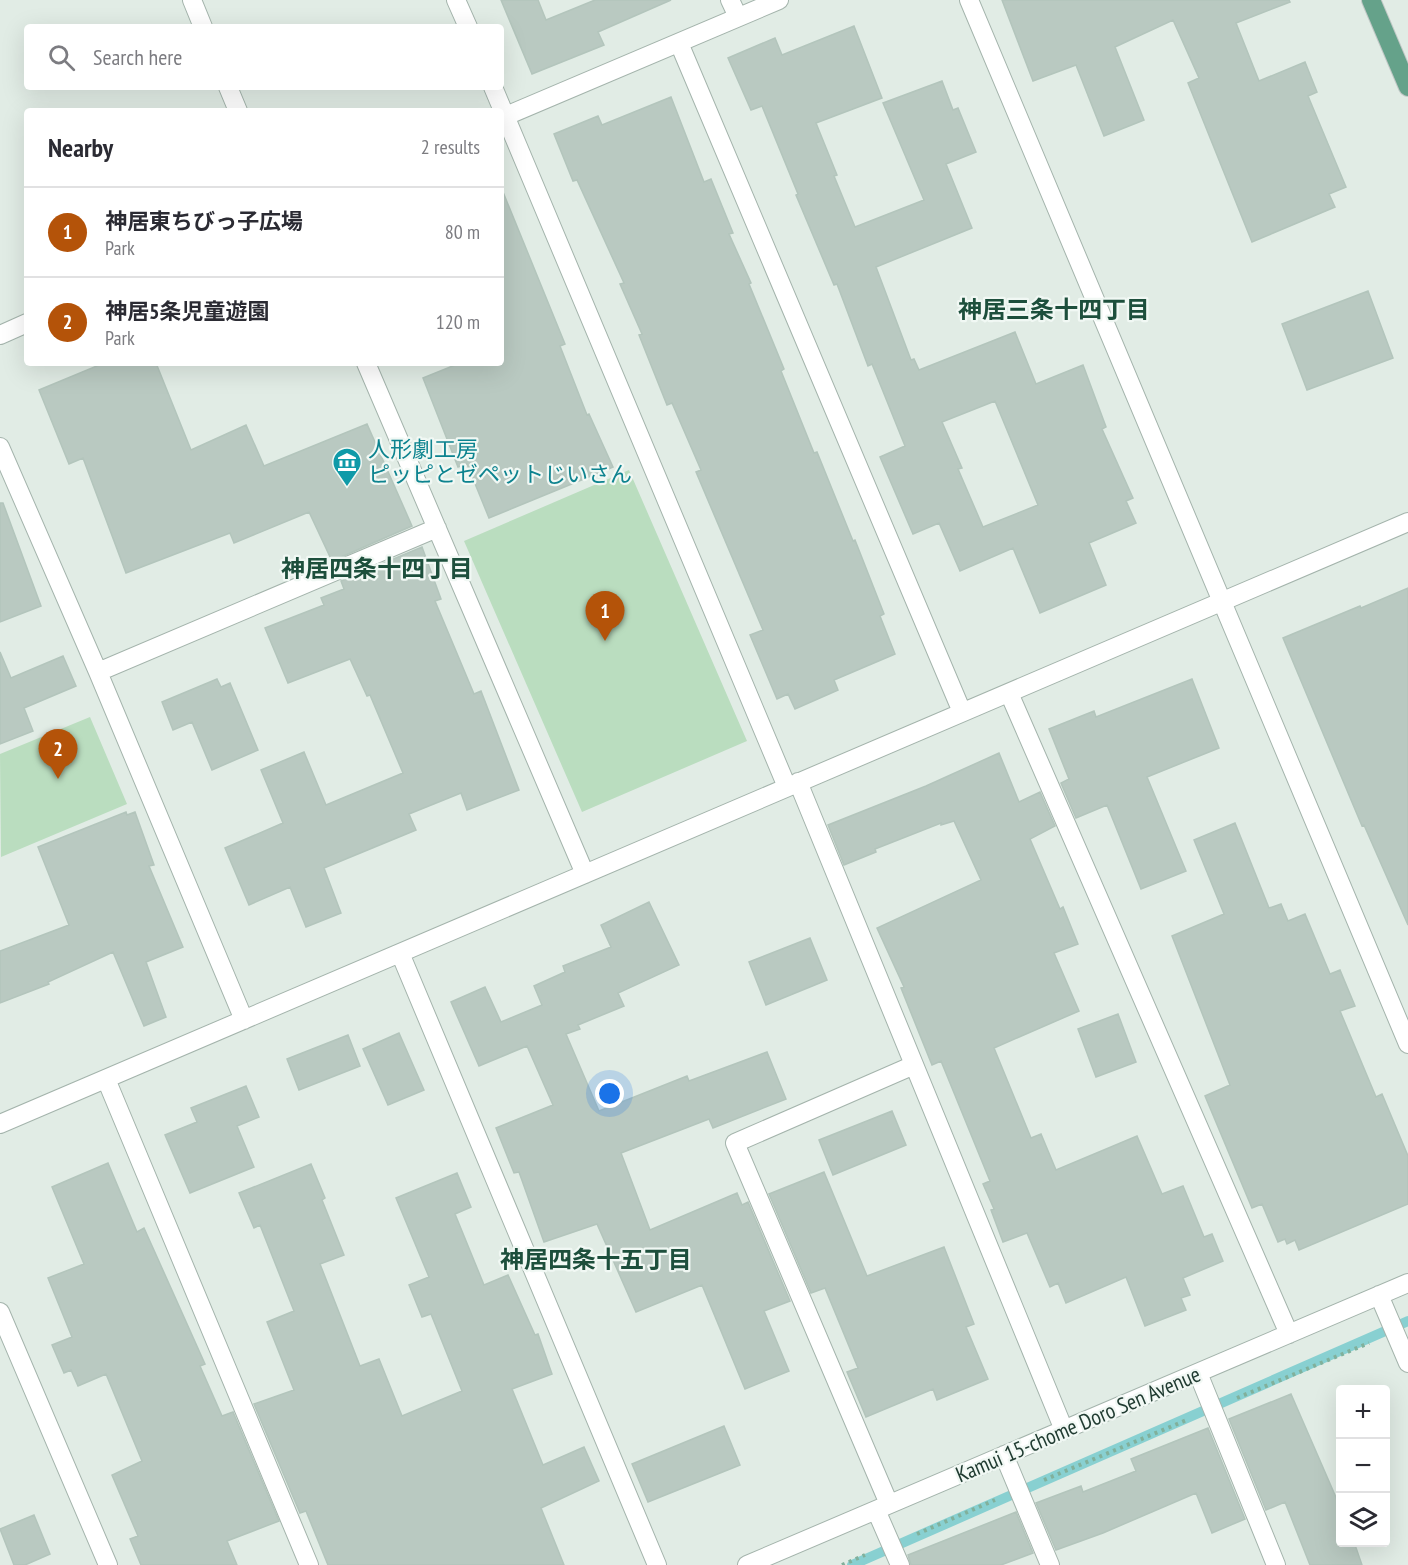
<!DOCTYPE html>
<meta charset="utf-8">
<style>
:root{--surface:#fff;--page:#f2f2f3;--text:#2b2b33;--muted:#7c7c81;--line:#e1e1e2;--accent:#b45309}
body{margin:0;font-family:"PT Sans Narrow","Noto Sans JP",sans-serif;background:var(--page);color:var(--text)}
.controls{position:absolute;right:18px;bottom:18px;display:grid;overflow:hidden;border-radius:6px;box-shadow:0 6px 24px #0002}
.controls button{width:54px;height:54px;display:grid;place-items:center;padding:0;border:0;border-bottom:2px solid var(--line);background:var(--surface);color:var(--text);font:30px sans-serif}
.you{position:absolute;left:610px;top:1094px;width:21px;height:21px;margin:-15px;border:4px solid #fff;border-radius:50%;background:#1a73e8;box-shadow:0 0 0 9px #1a73e833}
.badge{display:grid;place-items:center;width:39px;height:39px;border-radius:50%;background:var(--accent);color:#fff;font-size:20px;font-weight:700}
.pin{position:absolute;translate:-50% -50px;filter:drop-shadow(0 2px 3px #0008)}
.pin::after{content:'';position:absolute;top:32px;width:21px;height:18px;background:inherit;clip-path:polygon(0 0,100% 0,50% 100%)}
.list{margin:0;padding:0;list-style:none}
h2{display:flex;justify-content:space-between;align-items:center;height:78px;margin:0;padding:0 24px;font-size:26px}
h2 small{font-size:20px;font-weight:400;color:var(--muted)}
.list li{display:grid;grid-template-columns:39px 1fr auto;gap:18px;align-items:center;box-sizing:border-box;height:90px;padding:0 24px;border-top:2px solid var(--line)}
.list b{display:block;font-size:22px;white-space:nowrap}
.list p{margin:0;font-size:20px;white-space:nowrap;color:var(--muted)}
.list em{font-size:20px;font-style:normal;color:var(--muted)}
.icon{flex:none;width:33px;height:33px;fill:none;stroke:currentColor;stroke-width:2;stroke-linecap:round;stroke-linejoin:round}
.map{position:relative;flex:none;width:1408px;height:1565px;overflow:hidden}
.search{position:absolute;background:var(--surface);box-shadow:0 6px 24px #0002;left:24px;top:24px;width:480px;height:66px;display:flex;align-items:center;gap:15px;box-sizing:border-box;padding:0 21px;border-radius:6px;color:var(--muted);font-size:22px}
.panel{position:absolute;background:var(--surface);box-shadow:0 6px 24px #0002;left:24px;top:108px;width:480px;height:258px;border-radius:6px}
.map>svg:first-child{display:block}
.green{fill:#baddbf}
.lines{fill:none;stroke-linecap:round;stroke-linejoin:round}
.stream{stroke:#88d0d1;stroke-width:10}
.building{fill:#b9c9c1;stroke:#b3c5bc;stroke-width:1.5;fill-rule:evenodd}
.minor-casing{stroke:#a4b4ac;stroke-width:20}
.major-casing{stroke:#c1c8c6;stroke-width:20}
.path{stroke:#81b09b;stroke-width:4;stroke-dasharray:3 4.5;stroke-linecap:butt}
.minor{stroke:#fff;stroke-width:18}
.major{stroke:#65a28a;stroke-width:18}
.labels{text-anchor:middle;stroke-width:4.5;stroke-linejoin:round;paint-order:stroke}
.culture-label{font-size:22px;fill:#0d838f;stroke:#f1f8f4;text-anchor:start}
.street-label{font-size:22px;fill:#213c32;stroke:#f1f8f4}
.neighbourhood-label{font-size:24px;font-weight:bold;fill:#1d4f3c;stroke:#f1f8f4}
</style>
<div class="map">
<svg width="1408" height="1565" viewBox="0 0 1408 1565">
<rect width="100%" height="100%" fill="#e1ece5"/>
<path class="green" d="M 629,470 L 747,741 L 582,812 L 464,541 Z
M 90,717 L 127,804 L 1,857 L 0,754 Z"/>
<g class="lines">
<path class="stream" d="M 852,1565 L 1408,1321"/>
</g>
<path class="building" d="M 501,0 L 538,0 L 546,20 L 595,0 L 671,0 L 598,32 L 604,45 L 532,74 Z
M 1002,0 L 1289,0 L 1290,2 L 1236,23 L 1259,81 L 1305,62 L 1317,92 L 1308,96 L 1346,187 L 1329,194 L 1335,207 L 1252,242 L 1188,83 L 1199,78 L 1173,20 L 1115,47 L 1144,120 L 1104,136 L 1076,65 L 1033,81 Z
M 854,26 L 882,98 L 816,123 L 837,175 L 834,176 L 855,227 L 924,200 L 883,103 L 942,81 L 953,110 L 958,108 L 976,152 L 946,164 L 972,228 L 876,267 L 911,360 L 914,359 L 919,370 L 1015,332 L 1036,384 L 1083,365 L 1106,427 L 1102,429 L 1133,498 L 1126,501 L 1136,523 L 1089,543 L 1106,585 L 1040,613 L 1013,548 L 960,571 L 939,523 L 913,534 L 880,457 L 905,446 L 872,364 L 868,366 L 837,284 L 834,285 L 796,195 L 798,194 L 762,106 L 751,110 L 728,58 L 775,38 L 782,55 ZM 995,401 L 1038,505 L 983,527 L 958,469 L 962,468 L 942,422 Z
M 671,97 L 704,182 L 711,179 L 733,233 L 729,234 L 751,283 L 749,284 L 784,369 L 781,371 L 814,453 L 817,452 L 853,541 L 855,540 L 884,614 L 880,616 L 895,654 L 834,680 L 838,690 L 795,709 L 788,694 L 777,699 L 750,635 L 763,630 L 696,472 L 701,470 L 672,403 L 667,405 L 639,335 L 642,334 L 620,284 L 624,283 L 577,180 L 573,181 L 554,134 L 598,116 L 602,125 Z
M 501,192 L 503,192 L 565,344 L 560,346 L 587,415 L 589,414 L 613,467 L 489,518 L 467,464 L 458,467 L 423,378 L 460,363 L 501,363 Z
M 1368,291 L 1393,358 L 1307,390 L 1282,324 Z
M 104,363 L 156,363 L 191,450 L 246,425 L 264,466 L 367,424 L 412,526 L 332,561 L 309,512 L 234,543 L 230,533 L 126,573 L 83,458 L 69,464 L 39,390 Z
M 0,503 L 3,503 L 41,606 L 0,622 Z
M 422,547 L 441,599 L 435,601 L 474,694 L 481,691 L 519,790 L 467,810 L 461,793 L 409,814 L 416,830 L 324,868 L 341,913 L 306,927 L 290,887 L 249,905 L 225,848 L 283,823 L 261,770 L 304,752 L 326,805 L 403,773 L 370,695 L 367,696 L 350,659 L 288,683 L 265,628 L 324,605 L 321,598 L 344,589 L 341,581 Z
M 1408,588 L 1408,925 L 1364,825 L 1362,826 L 1283,638 L 1360,606 L 1361,608 Z
M 0,652 L 11,678 L 63,656 L 76,686 L 24,708 L 33,731 L 0,744 Z
M 217,679 L 221,687 L 230,683 L 258,750 L 212,770 L 192,722 L 173,730 L 162,702 Z
M 1192,679 L 1219,748 L 1147,777 L 1186,871 L 1141,889 L 1107,805 L 1076,818 L 1061,783 L 1069,779 L 1049,729 L 1094,711 L 1096,717 Z
M 999,753 L 1019,802 L 1040,792 L 1055,826 L 1030,839 L 1060,909 L 1063,907 L 1078,944 L 1054,953 L 1079,1011 L 994,1048 L 1031,1138 L 1041,1134 L 1056,1170 L 1137,1136 L 1162,1194 L 1183,1186 L 1204,1237 L 1212,1234 L 1223,1261 L 1183,1278 L 1190,1295 L 1181,1298 L 1186,1310 L 1145,1326 L 1126,1277 L 1066,1303 L 1058,1283 L 1050,1287 L 1027,1233 L 1003,1242 L 991,1210 L 994,1209 L 983,1184 L 990,1181 L 941,1061 L 932,1065 L 901,988 L 904,987 L 877,928 L 981,880 L 954,821 L 941,825 L 941,823 L 875,849 L 876,852 L 844,865 L 828,825 L 926,786 Z
M 126,812 L 127,815 L 135,812 L 154,865 L 149,866 L 183,947 L 146,962 L 166,1017 L 144,1026 L 113,952 L 48,982 L 49,984 L 0,1003 L 0,951 L 69,925 L 38,847 Z
M 1235,823 L 1269,908 L 1281,904 L 1288,921 L 1305,914 L 1330,974 L 1340,970 L 1355,1006 L 1340,1011 L 1376,1097 L 1382,1094 L 1408,1156 L 1408,1204 L 1299,1250 L 1295,1240 L 1287,1244 L 1285,1239 L 1278,1242 L 1262,1204 L 1252,1208 L 1205,1096 L 1230,1085 L 1172,936 L 1224,914 L 1194,840 Z
M 649,902 L 679,965 L 618,993 L 624,1006 L 578,1025 L 580,1029 L 566,1034 L 599,1111 L 687,1076 L 689,1081 L 767,1052 L 786,1099 L 713,1128 L 709,1119 L 621,1153 L 650,1230 L 737,1193 L 742,1205 L 748,1202 L 790,1301 L 764,1311 L 789,1371 L 745,1389 L 702,1285 L 636,1312 L 597,1224 L 544,1242 L 519,1172 L 514,1173 L 496,1128 L 553,1105 L 527,1046 L 479,1066 L 451,1002 L 485,987 L 501,1022 L 542,1005 L 534,986 L 565,972 L 563,966 L 611,947 L 601,925 Z
M 810,938 L 827,980 L 766,1005 L 749,962 Z
M 1118,1014 L 1136,1062 L 1096,1077 L 1078,1029 Z
M 399,1033 L 424,1090 L 388,1105 L 363,1049 Z
M 348,1035 L 360,1066 L 299,1090 L 287,1059 Z
M 246,1086 L 259,1117 L 237,1126 L 254,1167 L 190,1193 L 165,1135 L 197,1122 L 191,1108 Z
M 892,1111 L 906,1145 L 833,1175 L 819,1140 Z
M 108,1163 L 137,1232 L 144,1228 L 205,1364 L 200,1366 L 222,1416 L 233,1412 L 279,1521 L 227,1541 L 237,1565 L 141,1565 L 130,1539 L 138,1536 L 112,1475 L 142,1461 L 106,1374 L 78,1386 L 71,1370 L 64,1373 L 52,1345 L 72,1337 L 48,1278 L 84,1264 L 52,1187 Z
M 311,1164 L 325,1198 L 322,1200 L 344,1255 L 320,1264 L 360,1366 L 379,1359 L 402,1416 L 462,1391 L 431,1314 L 422,1317 L 409,1285 L 429,1277 L 396,1198 L 457,1173 L 471,1207 L 455,1214 L 484,1285 L 508,1275 L 535,1335 L 538,1334 L 552,1374 L 512,1389 L 543,1465 L 584,1447 L 599,1481 L 541,1508 L 564,1565 L 328,1565 L 306,1511 L 300,1513 L 254,1404 L 294,1390 L 267,1322 L 294,1311 L 260,1225 L 254,1228 L 239,1193 Z
M 824,1172 L 867,1276 L 944,1247 L 974,1324 L 966,1327 L 988,1379 L 937,1400 L 933,1389 L 866,1417 L 847,1372 L 858,1368 L 825,1288 L 811,1293 L 769,1194 Z
M 1291,1394 L 1341,1509 L 1341,1542 L 1354,1542 L 1362,1565 L 1310,1565 L 1285,1502 L 1266,1510 L 1229,1419 Z
M 724,1426 L 740,1465 L 648,1502 L 632,1464 Z
M 1208,1428 L 1245,1519 L 1212,1533 L 1196,1493 L 1103,1533 L 1056,1550 L 1036,1503 L 1081,1486 L 1083,1492 L 1136,1471 L 1131,1459 Z
M 1016,1512 L 1033,1553 L 1001,1565 L 911,1565 L 908,1555 Z
M 34,1515 L 50,1554 L 25,1565 L 14,1565 L 0,1529 Z"/>
<g class="lines">
<g class="minor-casing">
<path id="minor" d="M 192,0 L 203,27
M 456,0 L 468,27
M 730,0 L 738,17
M 969,0 L 1408,1044
M 679,43 L 962,712
M 228,87 L 238,111
M 493,87 L 787,787
M 501,118 L 779,0
M 0,335 L 27,323
M 366,363 L 585,874
M 0,447 L 98,672 L 244,1020
M 98,672 L 437,528
M 1009,693 L 1289,1334
M 798,782 L 1064,1430
M 400,953 L 657,1565
M 106,1079 L 309,1565
M 0,1124 L 1408,522
M 1379,1295 L 1408,1363
M 0,1312 L 108,1565
M 1198,1373 L 1276,1565
M 1004,1455 L 1050,1565
M 889,1504 L 735,1143 L 914,1065
M 876,1510 L 900,1565
M 747,1565 L 1408,1283"/>
</g>
<g class="major-casing">
<path id="major" d="M 1371,0 L 1408,87"/>
</g>
<path class="path" d="M 1237,1398 L 1369,1343
M 1044,1480 L 1189,1419
M 917,1534 L 995,1500
M 842,1565 L 865,1555"/>
<use href="#minor" class="minor"/>
<use href="#major" class="major"/>
</g>
<defs>
<g id="museum-pin" transform="scale(1.5)"><path d="M0 17L-7.5 6A9.5 9.5 0 1 1 7.5 6Z" fill="#0f9aa8" stroke="#f1f8f4"/><path d="M0-6L6-3V-2H-6V-3ZM-5-1h2V3h-2ZM-1-1h2V3h-2ZM3-1h2V3H3ZM-6 4H6V6H-6Z" fill="#fff"/></g>
</defs>
<g fill-rule="evenodd">
<use href="#museum-pin" x="347" y="462"/>
</g>
<g class="labels">
<g class="culture-label">
<text x="368" y="457">人形劇工房<tspan x="368" dy="25">ピッピとゼペットじいさん</tspan></text>
</g>
<g class="street-label">
<text transform="translate(1078 1424) rotate(-23)" y="8">Kamui 15-chome Doro Sen Avenue</text>
</g>
<g class="neighbourhood-label">
<text x="1054" y="318">神居三条十四丁目</text>
<text x="377" y="577">神居四条十四丁目</text>
<text x="596" y="1268">神居四条十五丁目</text>
</g>
</g>
</svg>
<div class="controls">
<button>+</button>
<button>−</button>
<button><svg class="icon" aria-label="layers" viewBox="0 0 24 24"><path d="M12 4l9 5-9 5-9-5zM3 14l9 5 9-5"/></svg></button>
</div>
<div class="you"></div>
<div class="pin badge" style="left:605px;top:641px">1</div>
<div class="pin badge" style="left:58px;top:779px">2</div>
<div class="search"><svg class="icon" aria-label="search" viewBox="0 0 24 24"><circle cx="10" cy="10" r="6"/><path d="M15 15l6 6"/></svg>Search here</div>
<section class="panel">
<h2>Nearby<small>2 results</small></h2>
<ul class="list">
<li><span class="badge">1</span><div><b>神居東ちびっ子広場</b><p>Park</p></div><em>80 m</em></li>
<li><span class="badge">2</span><div><b>神居5条児童遊園</b><p>Park</p></div><em>120 m</em></li>
</ul>
</section>
</div>
